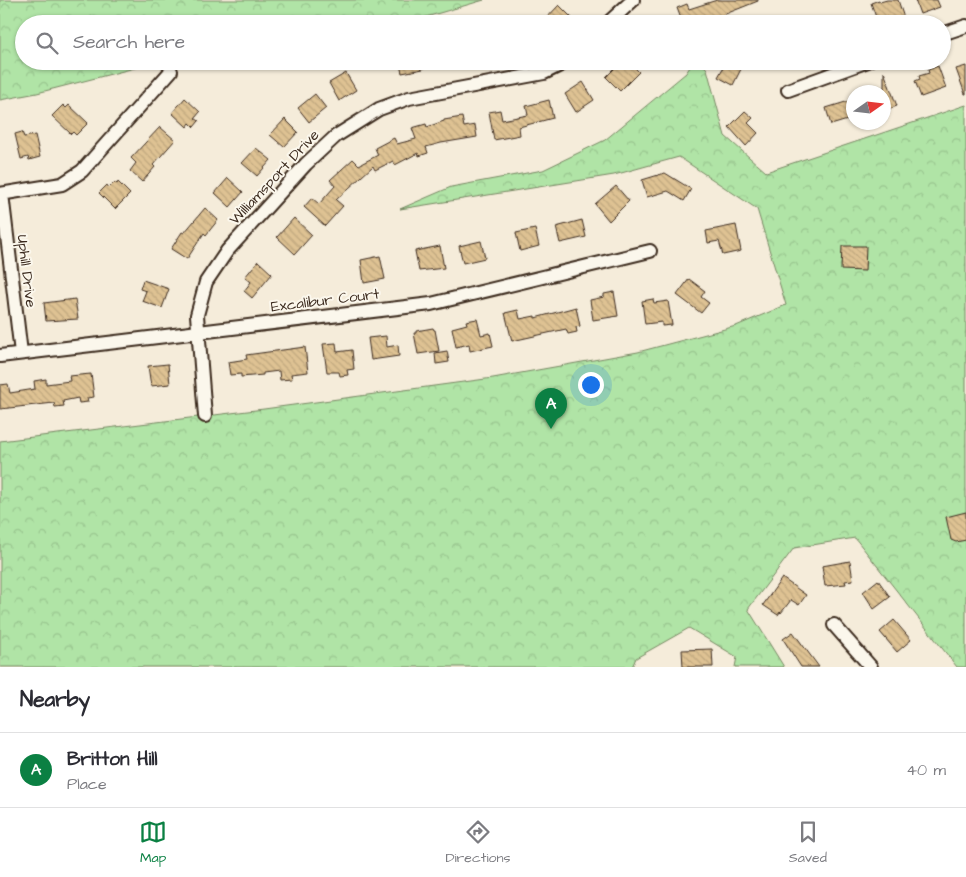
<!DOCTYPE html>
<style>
:root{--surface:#fff;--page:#f2f2f3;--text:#2b2b33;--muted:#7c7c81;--line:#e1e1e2;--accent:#0b8043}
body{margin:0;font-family:"Architects Daughter",sans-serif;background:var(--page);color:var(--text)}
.compass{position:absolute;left:846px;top:85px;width:45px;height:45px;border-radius:50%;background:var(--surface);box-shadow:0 1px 4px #0004;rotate:76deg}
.you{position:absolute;left:590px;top:384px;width:18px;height:18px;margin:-12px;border:4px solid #fff;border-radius:50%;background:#1a73e8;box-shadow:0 0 0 8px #1a73e833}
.badge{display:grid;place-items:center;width:32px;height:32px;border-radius:50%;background:var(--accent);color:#fff;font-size:16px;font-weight:700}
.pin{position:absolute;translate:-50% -41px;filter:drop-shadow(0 1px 2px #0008)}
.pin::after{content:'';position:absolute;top:26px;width:18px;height:15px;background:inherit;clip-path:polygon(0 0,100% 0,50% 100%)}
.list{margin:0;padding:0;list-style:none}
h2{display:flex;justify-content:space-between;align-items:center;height:65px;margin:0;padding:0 20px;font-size:21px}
h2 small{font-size:16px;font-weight:400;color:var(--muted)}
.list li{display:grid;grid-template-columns:32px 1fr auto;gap:15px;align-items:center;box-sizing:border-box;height:75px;padding:0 20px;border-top:1px solid var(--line)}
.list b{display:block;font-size:19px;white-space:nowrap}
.list p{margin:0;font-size:16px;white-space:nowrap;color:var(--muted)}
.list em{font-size:16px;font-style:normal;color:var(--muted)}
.icon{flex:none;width:28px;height:28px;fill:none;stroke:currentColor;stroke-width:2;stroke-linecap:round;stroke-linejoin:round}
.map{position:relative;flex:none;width:966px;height:667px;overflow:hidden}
.search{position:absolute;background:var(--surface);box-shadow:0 1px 4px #0004;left:15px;right:15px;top:15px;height:55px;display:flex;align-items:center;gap:12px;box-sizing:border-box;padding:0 18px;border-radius:28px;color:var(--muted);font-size:19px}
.sheet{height:140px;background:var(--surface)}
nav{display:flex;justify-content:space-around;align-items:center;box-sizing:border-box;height:70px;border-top:1px solid var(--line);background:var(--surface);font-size:14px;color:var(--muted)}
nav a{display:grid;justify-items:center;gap:2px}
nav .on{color:var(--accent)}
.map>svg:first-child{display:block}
.forest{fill:url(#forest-crowns);stroke:#768762}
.building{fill:url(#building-back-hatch);stroke:#3b2a1e}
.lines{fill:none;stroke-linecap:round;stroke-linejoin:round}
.street-casing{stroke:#3b2a1e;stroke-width:16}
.street{stroke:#fbf7ec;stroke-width:12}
.labels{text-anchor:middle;stroke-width:4;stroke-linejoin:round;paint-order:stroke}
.street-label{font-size:15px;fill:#3b2a1e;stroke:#fbf7ec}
</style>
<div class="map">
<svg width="966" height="667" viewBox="0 0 966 667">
<defs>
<pattern id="forest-crowns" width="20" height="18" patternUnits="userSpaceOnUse" patternTransform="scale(1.25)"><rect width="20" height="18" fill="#b0e4a6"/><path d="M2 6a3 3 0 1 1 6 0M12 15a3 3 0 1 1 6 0" fill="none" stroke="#98c48e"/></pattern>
<pattern id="building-back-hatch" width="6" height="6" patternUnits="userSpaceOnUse" patternTransform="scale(1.25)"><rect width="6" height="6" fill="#dec293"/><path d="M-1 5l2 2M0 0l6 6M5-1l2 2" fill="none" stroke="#bfa77e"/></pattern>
</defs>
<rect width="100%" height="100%" fill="#f5ecda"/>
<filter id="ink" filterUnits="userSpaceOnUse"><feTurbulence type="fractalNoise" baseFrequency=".02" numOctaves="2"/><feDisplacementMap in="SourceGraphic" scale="10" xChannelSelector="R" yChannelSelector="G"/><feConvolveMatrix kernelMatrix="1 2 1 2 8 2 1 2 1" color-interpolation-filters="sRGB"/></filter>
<g filter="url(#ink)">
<path class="forest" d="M 0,0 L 484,0 L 419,19 L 394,24 L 24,24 L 24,61 L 162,61 L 37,93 L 0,100 Z
M 694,61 L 700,61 L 707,69 L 725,136 L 766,172 L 966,105 L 966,667 L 957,667 L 855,538 L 794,548 L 748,609 L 784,667 L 735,667 L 737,657 L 689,628 L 636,658 L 632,667 L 0,667 L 0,441 L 264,409 L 493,378 L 638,352 L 736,326 L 786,305 L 757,209 L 679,157 L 614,175 L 400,209 L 451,187 L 543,170 L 605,140 L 686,73 Z"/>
<path class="building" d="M 717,0 L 758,0 L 758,1 L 708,21 L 709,24 L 683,24 L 677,8 L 687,4 L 689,9 Z
M 879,0 L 880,2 L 887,0 L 898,0 L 904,18 L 893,21 L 892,19 L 878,23 L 871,3 Z
M 915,0 L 937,0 L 940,7 L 920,14 Z
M 559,5 L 572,18 L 566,24 L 541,24 Z
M 399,61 L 421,61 L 423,69 L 402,73 Z
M 611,61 L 628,61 L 639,72 L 620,91 L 606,77 L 616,67 Z
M 727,61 L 742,61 L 738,68 L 741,69 L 733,85 L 718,77 Z
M 938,66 L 946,88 L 921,97 L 915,81 L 920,79 L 919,76 L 929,73 L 928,70 Z
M 966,66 L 966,94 L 965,94 L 956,69 Z
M 884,72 L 897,106 L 884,111 Z
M 346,73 L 356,90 L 339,101 L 329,83 Z
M 583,82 L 594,100 L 576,112 L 565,94 Z
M 315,94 L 326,108 L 309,122 L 298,108 Z
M 185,98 L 200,112 L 195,118 L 199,121 L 194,127 L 190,123 L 187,127 L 172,113 Z
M 549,100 L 553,118 L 519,127 L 520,135 L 494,140 L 489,112 L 500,110 L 502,120 L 528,115 L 526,106 Z
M 849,101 L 854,118 L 831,125 L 826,108 Z
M 63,105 L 66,108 L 69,105 L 88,123 L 76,135 L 73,132 L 71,134 L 52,116 Z
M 745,111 L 753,118 L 748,123 L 758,133 L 746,146 L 729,127 Z
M 462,117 L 464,127 L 475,125 L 477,137 L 441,143 L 426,147 L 428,153 L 419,156 L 418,153 L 395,165 L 393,161 L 375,170 L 373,166 L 336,200 L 343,206 L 325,226 L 304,207 L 312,198 L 319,204 L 335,186 L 330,180 L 353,159 L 359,165 L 378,155 L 375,148 L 394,138 L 397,144 L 416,139 L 412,128 L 426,124 L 427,127 L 444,121 L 444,120 Z
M 285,119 L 298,132 L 284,147 L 270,135 Z
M 160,127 L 175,140 L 153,165 L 155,167 L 142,182 L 130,171 L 136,163 L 131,158 Z
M 22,132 L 24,137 L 35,135 L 40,157 L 29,160 L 28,157 L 21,159 L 15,134 Z
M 256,148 L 271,160 L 257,176 L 242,163 Z
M 665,173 L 691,189 L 684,201 L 668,191 L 647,197 L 642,180 Z
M 228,178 L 243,192 L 230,207 L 215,193 Z
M 115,182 L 117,184 L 118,182 L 130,194 L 115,209 L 99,193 L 107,185 L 109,188 Z
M 616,186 L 629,201 L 609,221 L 595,204 Z
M 205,208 L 218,220 L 206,235 L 204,233 L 187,259 L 171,249 L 182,232 L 184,233 Z
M 294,218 L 312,235 L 295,254 L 277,237 Z
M 582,220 L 586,237 L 560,243 L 556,227 Z
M 736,225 L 741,251 L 723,255 L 719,241 L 708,243 L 706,231 Z
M 535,229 L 539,246 L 520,251 L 516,233 Z
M 481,241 L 485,258 L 463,263 L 459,246 Z
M 440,246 L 444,268 L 419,271 L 415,251 Z
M 842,246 L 866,246 L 865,271 L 841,270 Z
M 380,256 L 385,279 L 364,283 L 361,260 Z
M 258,261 L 272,274 L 252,298 L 244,291 L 251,282 L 245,277 Z
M 689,279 L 705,291 L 701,297 L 709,303 L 701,313 L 677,295 Z
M 143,280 L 169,289 L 162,308 L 142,301 L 146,291 L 140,289 Z
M 614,292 L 618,316 L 593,320 L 590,300 L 604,297 L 604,294 Z
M 75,299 L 78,319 L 46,321 L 44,303 Z
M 653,299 L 654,303 L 668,301 L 672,325 L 662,326 L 662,322 L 645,324 L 642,301 Z
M 576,307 L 580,326 L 576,327 L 577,332 L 568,334 L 566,329 L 512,341 L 505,313 L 518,310 L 520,319 L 535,316 L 535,318 Z
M 477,319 L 481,335 L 490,333 L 493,346 L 470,351 L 469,344 L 456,347 L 452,328 L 467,324 L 466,321 Z
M 433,328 L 434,330 L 435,330 L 439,351 L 418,354 L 414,333 L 416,333 L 416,331 Z
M 386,336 L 387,347 L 398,345 L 399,356 L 371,360 L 368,338 Z
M 336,343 L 337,352 L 352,350 L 354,369 L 347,370 L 348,375 L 340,376 L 339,372 L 327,372 L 323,344 Z
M 305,347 L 308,372 L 291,374 L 292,379 L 280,380 L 279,371 L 263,373 L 263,375 L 241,377 L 241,374 L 230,375 L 228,362 L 247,359 L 246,355 Z
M 447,351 L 449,362 L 436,364 L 435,353 Z
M 168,364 L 170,384 L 151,386 L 148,366 Z
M 91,374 L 94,397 L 87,398 L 88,402 L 79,403 L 78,398 L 63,401 L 64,406 L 55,407 L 54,403 L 0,409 L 0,385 L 8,384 L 10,393 L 35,389 L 34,381 L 46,379 L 46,384 L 70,381 L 69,376 Z
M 966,512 L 966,540 L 956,542 L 951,540 L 946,517 Z
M 850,561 L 853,580 L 845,581 L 846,584 L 825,586 L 822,566 Z
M 782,578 L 806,595 L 799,605 L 791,600 L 781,613 L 780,612 L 778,615 L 763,605 Z
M 878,580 L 890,597 L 874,609 L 863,592 Z
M 894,620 L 911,640 L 897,652 L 880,632 Z
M 793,632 L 819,667 L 801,667 L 783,639 Z
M 712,649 L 713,667 L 683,667 L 682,650 Z"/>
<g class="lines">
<g class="street-casing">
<path id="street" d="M 607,24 L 633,0
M 942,34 L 966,26
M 788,90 L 868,61
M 0,194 L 62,184 L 82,171 L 171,71
M 2,194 L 21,353
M 0,356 L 431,304 L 650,251
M 205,416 L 197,315 L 206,282 L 227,251 L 306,164 L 336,136 L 379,109 L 409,98 L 544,73 L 568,61
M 834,625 L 871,667"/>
</g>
<use href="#street" class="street"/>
</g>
</g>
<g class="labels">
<g class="street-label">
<text transform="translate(274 177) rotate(-47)" y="5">Williamsport Drive</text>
<text transform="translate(27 271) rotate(83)" y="5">Uphill Drive</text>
<text transform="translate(325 300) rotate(-7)" y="5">Excalibur Court</text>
</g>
</g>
</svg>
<svg class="compass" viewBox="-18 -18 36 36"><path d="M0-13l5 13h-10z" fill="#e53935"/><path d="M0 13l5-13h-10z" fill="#7c7c81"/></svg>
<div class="you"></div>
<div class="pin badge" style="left:551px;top:429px">A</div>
<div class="search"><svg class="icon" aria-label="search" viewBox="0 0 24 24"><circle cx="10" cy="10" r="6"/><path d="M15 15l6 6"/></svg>Search here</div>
</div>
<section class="sheet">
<h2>Nearby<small></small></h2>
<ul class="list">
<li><span class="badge">A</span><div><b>Britton Hill</b><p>Place</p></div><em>40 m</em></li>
</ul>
</section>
<nav>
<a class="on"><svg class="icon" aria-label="map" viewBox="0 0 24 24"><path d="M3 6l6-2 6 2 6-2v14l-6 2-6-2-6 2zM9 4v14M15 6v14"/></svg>Map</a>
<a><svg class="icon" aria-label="directions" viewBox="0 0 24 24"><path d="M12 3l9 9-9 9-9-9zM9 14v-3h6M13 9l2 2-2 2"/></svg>Directions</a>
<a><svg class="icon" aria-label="saved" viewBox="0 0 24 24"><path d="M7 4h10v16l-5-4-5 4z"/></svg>Saved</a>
</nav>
